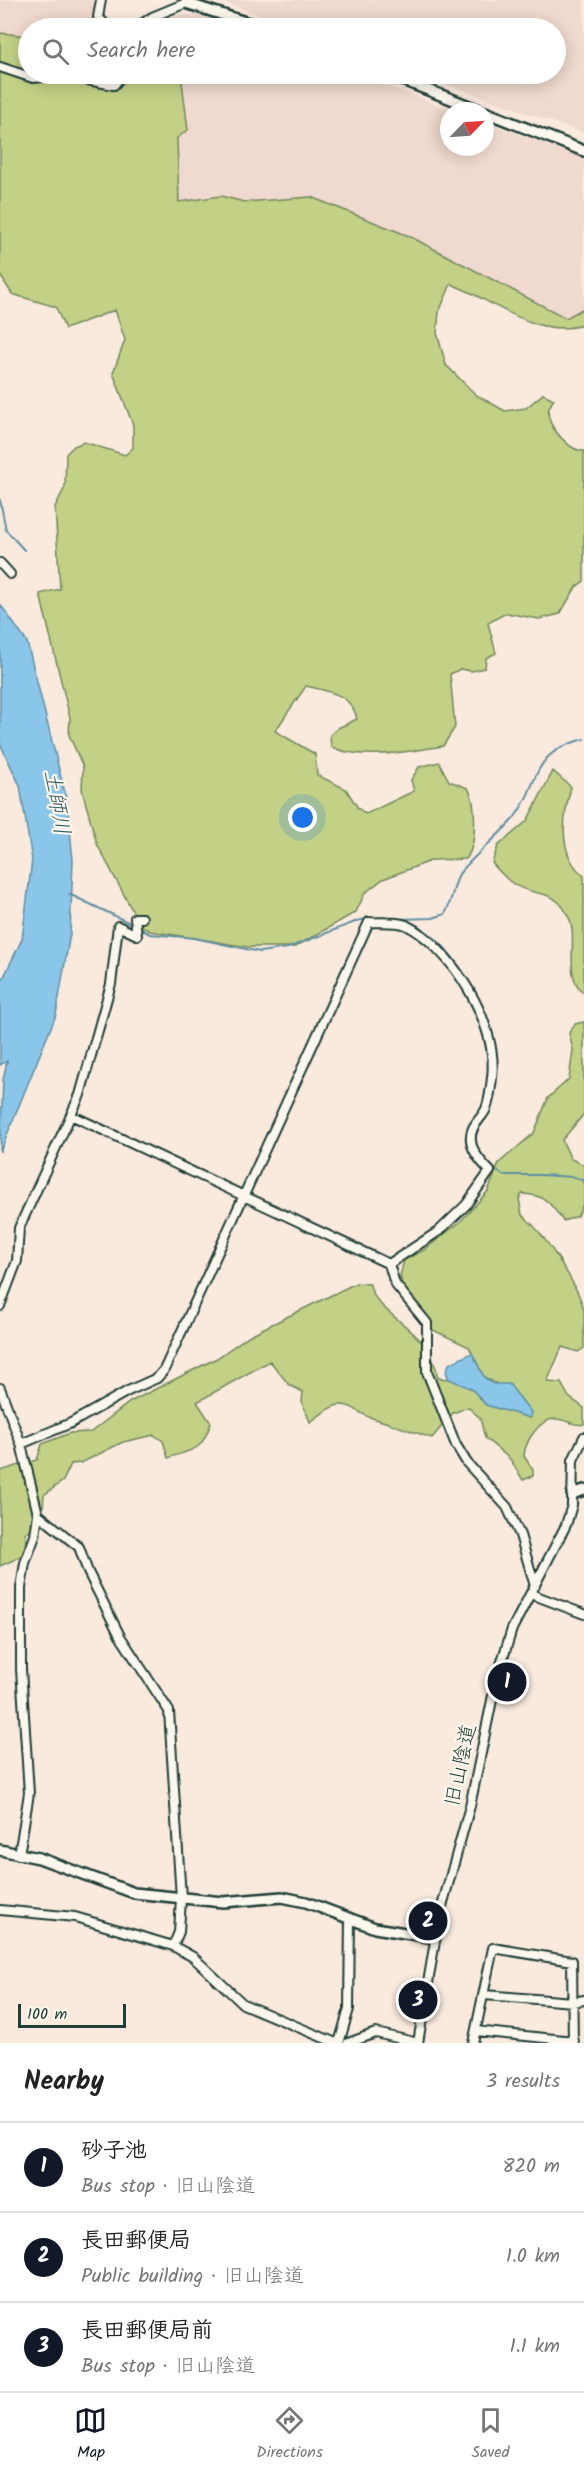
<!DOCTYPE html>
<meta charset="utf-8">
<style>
:root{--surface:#fff;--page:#f2f2f2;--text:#222;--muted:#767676;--line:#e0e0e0;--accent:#111827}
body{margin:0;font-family:Kalam,"Klee One",sans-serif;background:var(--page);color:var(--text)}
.compass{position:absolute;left:440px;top:102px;width:54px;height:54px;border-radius:50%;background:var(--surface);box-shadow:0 3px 15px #0003;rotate:65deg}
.scale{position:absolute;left:18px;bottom:15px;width:108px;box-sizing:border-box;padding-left:6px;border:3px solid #1f3d34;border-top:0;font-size:16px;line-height:21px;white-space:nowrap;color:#1f3d34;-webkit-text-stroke:4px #fbf7ec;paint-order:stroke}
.you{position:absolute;left:303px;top:818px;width:21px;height:21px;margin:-15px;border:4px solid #fff;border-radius:50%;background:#1a73e8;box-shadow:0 0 0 9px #1a73e833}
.badge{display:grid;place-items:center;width:39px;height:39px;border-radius:50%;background:var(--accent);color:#fff;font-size:20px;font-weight:700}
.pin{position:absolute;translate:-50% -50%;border:3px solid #fff;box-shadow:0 2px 6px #0006}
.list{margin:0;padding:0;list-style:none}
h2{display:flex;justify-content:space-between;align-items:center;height:78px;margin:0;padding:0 24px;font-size:26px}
h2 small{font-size:20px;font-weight:400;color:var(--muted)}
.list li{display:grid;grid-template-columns:39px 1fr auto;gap:18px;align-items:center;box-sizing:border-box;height:90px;padding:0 24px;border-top:2px solid var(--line)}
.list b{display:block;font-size:22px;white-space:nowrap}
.list p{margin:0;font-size:20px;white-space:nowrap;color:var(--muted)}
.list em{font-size:20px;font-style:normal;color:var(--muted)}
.icon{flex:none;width:33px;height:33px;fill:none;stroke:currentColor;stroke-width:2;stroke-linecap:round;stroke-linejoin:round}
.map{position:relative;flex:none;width:584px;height:2043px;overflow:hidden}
.search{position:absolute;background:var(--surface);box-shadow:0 3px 15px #0003;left:18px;right:18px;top:18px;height:66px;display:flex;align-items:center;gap:15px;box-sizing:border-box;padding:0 21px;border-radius:33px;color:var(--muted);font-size:22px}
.sheet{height:348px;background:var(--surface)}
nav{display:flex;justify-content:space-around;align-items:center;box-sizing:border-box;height:84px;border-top:2px solid var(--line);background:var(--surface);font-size:16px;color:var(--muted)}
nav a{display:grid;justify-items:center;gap:3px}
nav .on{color:var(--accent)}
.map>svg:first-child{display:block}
.built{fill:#f0d9ce}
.green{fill:#c2d186;stroke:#70875d;stroke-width:1.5}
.water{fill:#8ac6ea;stroke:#5f8fa1;stroke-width:1.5}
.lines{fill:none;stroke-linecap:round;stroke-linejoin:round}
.stream{stroke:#5f8fa1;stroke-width:2}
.minor-casing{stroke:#1f3d34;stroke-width:12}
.tertiary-casing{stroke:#1f3d34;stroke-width:14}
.minor{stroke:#fbf7ec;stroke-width:8}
.tertiary{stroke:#fbf7ec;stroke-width:9}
.labels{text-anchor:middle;stroke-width:4.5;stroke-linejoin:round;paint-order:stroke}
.street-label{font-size:21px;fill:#1f3d34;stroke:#fbf7ec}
.water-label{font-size:22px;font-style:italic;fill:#3a5f62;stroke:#fbf7ec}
</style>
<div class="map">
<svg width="584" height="2043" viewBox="0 0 584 2043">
<rect width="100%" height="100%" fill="#faeade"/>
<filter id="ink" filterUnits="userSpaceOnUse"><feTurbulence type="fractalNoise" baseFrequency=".0167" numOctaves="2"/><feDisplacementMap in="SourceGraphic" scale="12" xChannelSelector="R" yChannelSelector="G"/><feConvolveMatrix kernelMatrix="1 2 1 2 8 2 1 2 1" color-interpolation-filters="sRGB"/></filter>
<g filter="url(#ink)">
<path class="built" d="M 0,0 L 94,0 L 94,14 L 102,28 L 28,28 L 28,36 L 0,33 Z
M 219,0 L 584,0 L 584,133 L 417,74 L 556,74 L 556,28 L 291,28 Z
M 182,14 L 210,18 L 238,28 L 154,28 L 166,18 Z
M 181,74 L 356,74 L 454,111 L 449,111 L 449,147 L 485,147 L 485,122 L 584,158 L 584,308 L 566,319 L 409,236 L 311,197 L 244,202 L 221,196 L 178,202 L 177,138 L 188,130 Z"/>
<path class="green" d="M 0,33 L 28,36 L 28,74 L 181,74 L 188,130 L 177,138 L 179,202 L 221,196 L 244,202 L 311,197 L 409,236 L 566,318 L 584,308 L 584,325 C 534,339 494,300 451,284 L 439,312 L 437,333 L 446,365 L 476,395 L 505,411 L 526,408 L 543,394 L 554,399 C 550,405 547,410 549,418 C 552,430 571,452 584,451 L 584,581 L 576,587 L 560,614 L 539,619 L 506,613 L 488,623 L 496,653 L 486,658 L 485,668 L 472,671 L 460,669 L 450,674 L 455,727 L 443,746 C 412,751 361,761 331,747 L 330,735 L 338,728 L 357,719 C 352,694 328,691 306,686 L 275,731 L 315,754 L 317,775 L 346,789 L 358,808 L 366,814 L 414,791 L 411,780 L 419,767 L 439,762 L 449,781 L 468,788 C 477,803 477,845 466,859 L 433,860 L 383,879 L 365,893 L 356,912 L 295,947 L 248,947 L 150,931 L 140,925 L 97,844 L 82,790 L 83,767 L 69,735 L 70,718 L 40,594 L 60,589 L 55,507 L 65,487 L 66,454 L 74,446 L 84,442 L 125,455 L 133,448 L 133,425 L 113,373 L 125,340 L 115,310 L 65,329 L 56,307 L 12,294 L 0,275 Z
M 553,771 L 571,787 C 563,817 557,854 584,876 L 584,993 C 562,977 579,938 569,918 C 555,885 533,899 512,883 C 505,878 498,870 492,863 L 498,846 L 527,821 Z
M 584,1022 L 584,1114 L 562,1140 L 571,1159 L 584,1165 L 584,1201 L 578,1216 L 563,1221 C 549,1202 546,1195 522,1194 L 519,1199 L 522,1215 C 542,1230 579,1286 584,1311 C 584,1322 584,1336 584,1348 L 578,1352 L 562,1347 L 547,1382 L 561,1383 L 569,1397 L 584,1408 L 584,1424 C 574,1427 566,1419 556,1419 C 540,1418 525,1441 524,1456 L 533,1470 L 533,1476 L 523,1480 L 510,1459 L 485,1438 L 480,1418 L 468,1407 L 453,1413 L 432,1438 C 410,1431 390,1423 369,1417 C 358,1413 352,1404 339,1405 C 329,1406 318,1417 310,1422 L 302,1402 L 303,1392 L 289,1385 L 270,1361 L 197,1402 L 211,1423 C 200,1453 196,1448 168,1458 L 163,1441 L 154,1435 L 123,1442 L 81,1463 L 71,1464 L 63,1481 L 44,1495 L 42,1522 L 35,1529 L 25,1533 L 29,1549 L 27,1554 L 0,1566 L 0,1471 L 37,1460 L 42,1444 L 70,1433 L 91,1432 L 130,1402 L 217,1358 L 250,1335 L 356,1283 L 370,1284 C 374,1316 432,1328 438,1378 L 453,1379 L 472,1389 L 486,1405 L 530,1417 L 499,1385 L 484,1377 L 469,1347 L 433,1330 L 403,1286 L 400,1276 L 404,1260 L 424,1250 L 461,1221 L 488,1191 L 499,1163 L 534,1133 L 548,1098 L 569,1079 L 573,1050 L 569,1033 L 575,1024 Z"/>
<path class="water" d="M 0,604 L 27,642 L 67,801 L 73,860 L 70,934 L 56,1015 L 0,1152 L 3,1080 L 7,1061 L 0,1065 L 0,985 L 22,939 L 32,860 L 20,786 L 0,743 Z
M 472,1353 L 484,1377 L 493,1384 L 509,1384 L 531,1412 L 530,1418 L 486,1405 L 472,1389 L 449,1379 L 446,1372 L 449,1364 Z"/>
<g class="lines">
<path class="stream" d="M 0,500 L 6,530 L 24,550
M 69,894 L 134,925
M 407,920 C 432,932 451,951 464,976
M 139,928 L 150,934 L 195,938 L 260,952 L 288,948 L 360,920 L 433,918 L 445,914 C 452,901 453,887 459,874 C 476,853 497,838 514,818 C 542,783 527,754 584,739
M 482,1157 C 465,1128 488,1127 493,1102 C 499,1073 499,1042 485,1015
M 487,1164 L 503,1175 L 541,1175 L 574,1177 L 584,1181"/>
<g class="minor-casing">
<path id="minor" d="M 101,0 L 98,17 L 109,28
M 136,28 L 152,17 L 186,3
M 0,67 L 33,78 L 60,75 L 114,85 L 123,74
M 0,563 L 10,574
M 73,1116 L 389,1264 L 395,1284 L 427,1323 L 427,1372 L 456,1445 L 467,1463 L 507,1507 L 520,1535 L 535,1586
M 0,1306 L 17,1261 L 19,1228 L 80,1095 L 111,984 L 118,926 L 137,935 L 135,918 L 142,918
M 0,1388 L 21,1444 L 38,1514 L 35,1536 L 25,1563 L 21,1588 L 21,1669 L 29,1793 L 19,1855
M 21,1444 L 71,1423 L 128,1391 L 157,1378 L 164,1370 L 369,922 C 380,923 396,921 406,925 C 452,948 499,1025 492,1077 C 491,1087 490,1099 486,1109 C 481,1120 469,1126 471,1141 C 472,1152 482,1163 490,1171 L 466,1205 L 439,1231 L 389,1264
M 38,1514 L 79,1547 L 88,1572 L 120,1636 L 169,1711 L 181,1898 L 179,1932 L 173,1946
M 531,1594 L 584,1614
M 0,1910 L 75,1917 L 173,1946 L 193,1957 L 243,2004 L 336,2043
M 484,1995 L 573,2002 L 584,2000
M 476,2031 L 574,2041
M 339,2043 L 349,2009 L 350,1919
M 348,2043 L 376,2033 L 418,2043
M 418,2043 L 439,1917 L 470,1806 L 496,1681 L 512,1629 L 566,1525 L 572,1505 L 573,1460 L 584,1437
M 473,2043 L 493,1948 L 572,1961 L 573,2043"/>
</g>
<g class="tertiary-casing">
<path id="tertiary" d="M 186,3 L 264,28
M 387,74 L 482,111
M 485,112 L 584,151
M 572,1494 L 584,1490
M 0,1850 L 39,1858 L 134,1893 L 223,1902 L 282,1897 L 306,1902 L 375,1928 L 435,1938"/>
</g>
<use href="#minor" class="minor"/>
<use href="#tertiary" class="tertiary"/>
</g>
</g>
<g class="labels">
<g class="street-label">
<text transform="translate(460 1765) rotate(-78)" y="7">旧山陰道</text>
</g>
<g class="water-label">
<text transform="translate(58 802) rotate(80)" y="8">土師川</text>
</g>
</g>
</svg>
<svg class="compass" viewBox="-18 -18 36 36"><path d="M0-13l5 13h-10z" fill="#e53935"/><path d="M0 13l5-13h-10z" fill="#767676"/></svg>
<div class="scale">100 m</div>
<div class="you"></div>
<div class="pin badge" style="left:507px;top:1682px">1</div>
<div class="pin badge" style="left:428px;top:1921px">2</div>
<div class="pin badge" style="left:418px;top:2000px">3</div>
<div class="search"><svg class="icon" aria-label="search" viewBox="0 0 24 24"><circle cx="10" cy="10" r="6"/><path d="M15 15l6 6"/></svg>Search here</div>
</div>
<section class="sheet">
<h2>Nearby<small>3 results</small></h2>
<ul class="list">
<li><span class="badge">1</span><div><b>砂子池</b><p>Bus stop · 旧山陰道</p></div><em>820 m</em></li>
<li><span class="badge">2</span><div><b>長田郵便局</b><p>Public building · 旧山陰道</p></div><em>1.0 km</em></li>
<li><span class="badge">3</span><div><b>長田郵便局前</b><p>Bus stop · 旧山陰道</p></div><em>1.1 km</em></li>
</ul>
</section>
<nav>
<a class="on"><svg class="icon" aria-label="map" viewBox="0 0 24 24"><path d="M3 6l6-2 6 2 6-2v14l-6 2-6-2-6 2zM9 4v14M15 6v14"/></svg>Map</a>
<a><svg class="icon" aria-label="directions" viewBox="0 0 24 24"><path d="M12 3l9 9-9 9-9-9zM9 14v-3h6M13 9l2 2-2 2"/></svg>Directions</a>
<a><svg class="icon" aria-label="saved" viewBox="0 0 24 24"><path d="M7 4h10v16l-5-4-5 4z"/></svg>Saved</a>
</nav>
